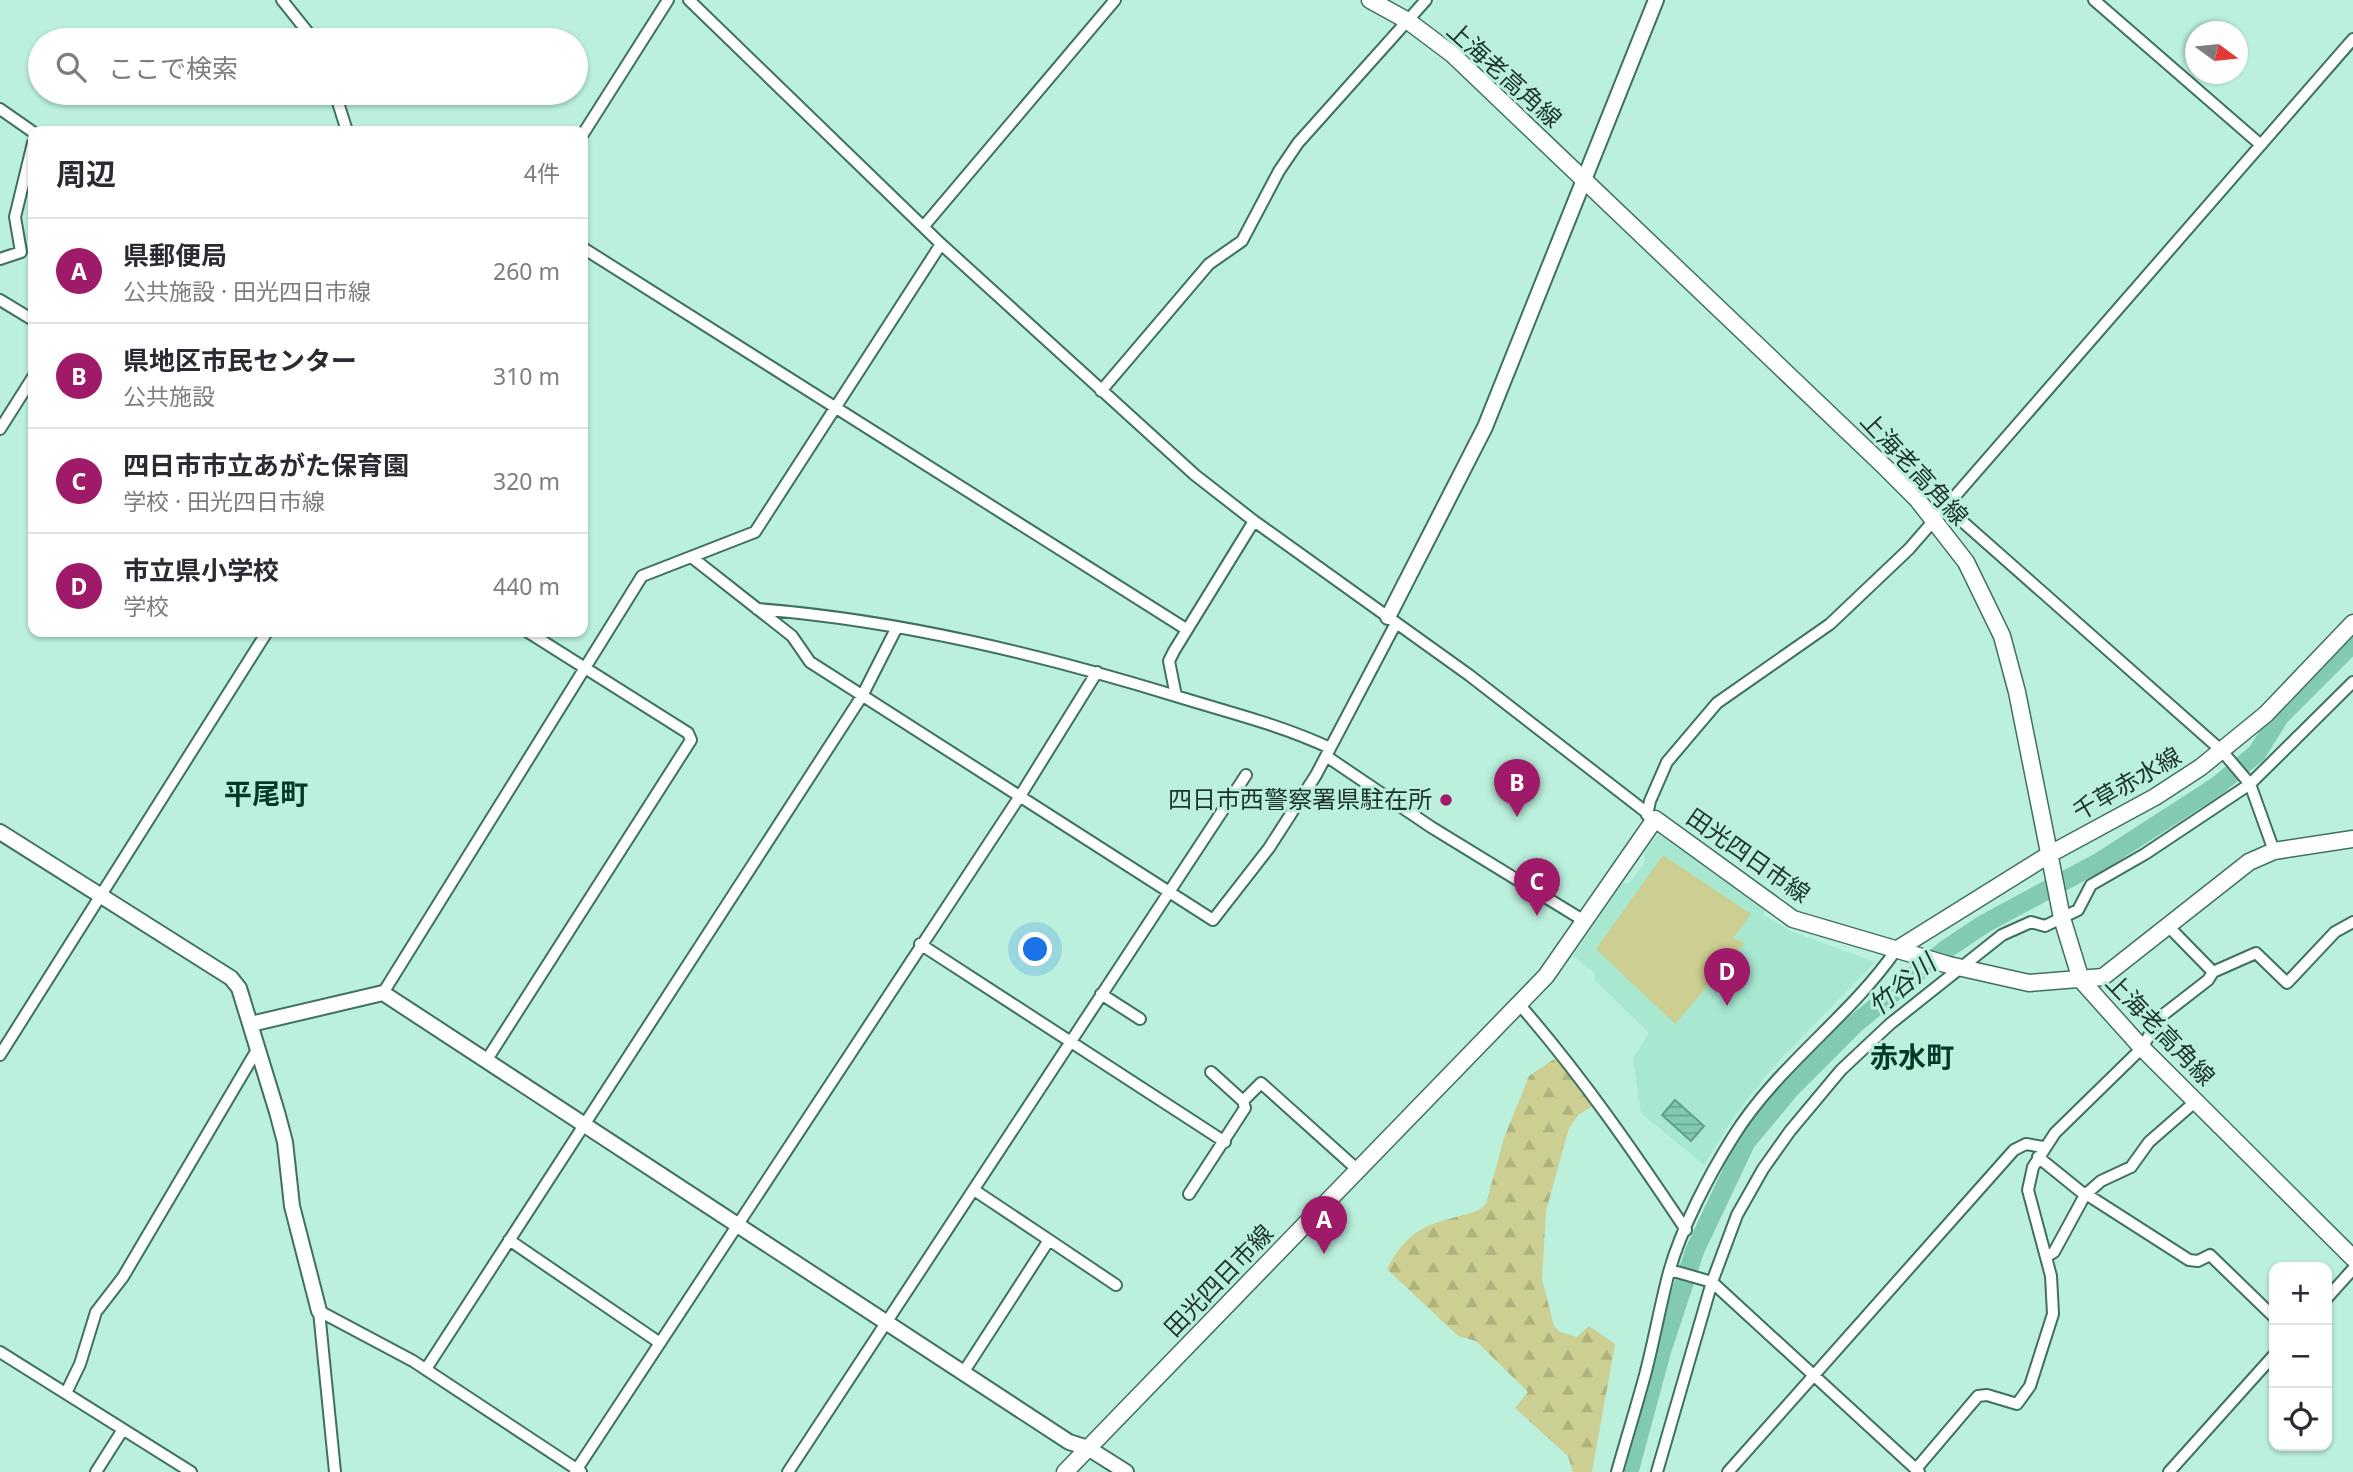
<!DOCTYPE html>
<html lang="ja">
<meta charset="utf-8">
<style>
:root{--surface:#fff;--page:#f2f2f3;--text:#2b2b33;--muted:#7c7c81;--line:#e1e1e2;--accent:#9f1a69}
body{margin:0;font-family:"Noto Sans","Noto Sans JP",sans-serif;background:var(--page);color:var(--text)}
.controls{position:absolute;right:21px;bottom:21px;display:grid;overflow:hidden;border-radius:14px;box-shadow:0 2px 5px #0004}
.controls button{width:63px;height:63px;display:grid;place-items:center;padding:0;border:0;border-bottom:2px solid var(--line);background:var(--surface);color:var(--text);font:35px sans-serif}
.compass{position:absolute;left:2185px;top:21px;width:63px;height:63px;border-radius:50%;background:var(--surface);box-shadow:0 2px 5px #0004;rotate:105deg}
.you{position:absolute;left:1036px;top:950px;width:24px;height:24px;margin:-18px;border:5px solid #fff;border-radius:50%;background:#1a73e8;box-shadow:0 0 0 10px #1a73e833}
.badge{display:grid;place-items:center;width:46px;height:46px;border-radius:50%;background:var(--accent);color:#fff;font-size:23px;font-weight:700}
.pin{position:absolute;translate:-50% -58px;filter:drop-shadow(0 2px 4px #0008)}
.pin::after{content:'';position:absolute;top:37px;width:24px;height:21px;background:inherit;clip-path:polygon(0 0,100% 0,50% 100%)}
.list{margin:0;padding:0;list-style:none}
h2{display:flex;justify-content:space-between;align-items:center;height:91px;margin:0;padding:0 28px;font-size:30px}
h2 small{font-size:23px;font-weight:400;color:var(--muted)}
.list li{display:grid;grid-template-columns:46px 1fr auto;gap:21px;align-items:center;box-sizing:border-box;height:105px;padding:0 28px;border-top:2px solid var(--line)}
.list b{display:block;font-size:26px;white-space:nowrap}
.list p{margin:0;font-size:23px;white-space:nowrap;color:var(--muted)}
.list em{font-size:23px;font-style:normal;color:var(--muted)}
.icon{flex:none;width:38px;height:38px;fill:none;stroke:currentColor;stroke-width:2;stroke-linecap:round;stroke-linejoin:round}
.map{position:relative;flex:none;width:2353px;height:1472px;overflow:hidden}
.search{position:absolute;background:var(--surface);box-shadow:0 2px 5px #0004;left:28px;top:28px;width:560px;height:77px;display:flex;align-items:center;gap:18px;box-sizing:border-box;padding:0 24px;border-radius:38px;color:var(--muted);font-size:26px}
.panel{position:absolute;background:var(--surface);box-shadow:0 2px 5px #0004;left:28px;top:126px;width:560px;height:511px;border-radius:14px}
.map>svg:first-child{display:block}
.built{fill:#a8e7d0}
.forest{fill:url(#forest-firs)}
.garden{fill:#cccf91}
.water{fill:url(#water-rules);stroke:#649d8a;stroke-width:2}
.lines{fill:none;stroke-linecap:round;stroke-linejoin:round}
.river{stroke:#82cbb2;stroke-width:19}
.minor-casing{stroke:#3f7160;stroke-width:14}
.tertiary-casing{stroke:#3f7160;stroke-width:18}
.secondary-casing{stroke:#3f7160;stroke-width:19}
.minor{stroke:#fff;stroke-width:10}
.tertiary{stroke:#fff;stroke-width:14}
.secondary{stroke:#fff;stroke-width:16}
.poi-dot{fill:#9f1a69;stroke:#baf0dc;stroke-width:2.5}
.labels{text-anchor:middle;stroke-width:6;stroke-linejoin:round;paint-order:stroke}
.street-label{font-size:24px;fill:#1d332b;stroke:#baf0dc}
.poi-label{font-size:24px;fill:#1d332b;stroke:#baf0dc;text-anchor:end}
.water-label{font-size:26px;font-style:italic;fill:#16392e;stroke:#baf0dc}
.quarter-label{font-size:28px;font-weight:bold;fill:#00382a;stroke:#baf0dc}
</style>
<div class="map">
<svg width="2353" height="1472" viewBox="0 0 2353 1472">
<defs>
<pattern id="forest-firs" width="22" height="20" patternUnits="userSpaceOnUse" patternTransform="scale(1.75)"><rect width="22" height="20" fill="#cccf91"/><path d="M5 1l3.5 6h-7zM16 11l3.5 6h-7z" fill="#afb27d"/></pattern>
<pattern id="water-rules" width="6" height="5" patternUnits="userSpaceOnUse" patternTransform="scale(1.75)"><rect width="6" height="5" fill="#82cbb2"/><path d="M0 2.5h6" fill="none" stroke="#6aa591"/></pattern>
</defs>
<rect width="100%" height="100%" fill="#baf0dc"/>
<path class="built" d="M 1658,834 L 1766,909 L 1763,915 L 1793,932 L 1875,962 L 1773,1067 L 1735,1115 L 1704,1165 L 1641,1113 L 1633,1058 L 1649,1033 L 1595,980 L 1595,973 L 1573,956 L 1623,883 L 1630,883 L 1645,862 L 1644,852 Z"/>
<path class="forest" d="M 1560,1055 L 1593,1106 L 1579,1114 L 1569,1128 L 1546,1211 L 1542,1279 L 1554,1326 L 1560,1332 L 1577,1337 L 1589,1326 L 1615,1344 L 1592,1472 L 1573,1472 L 1568,1456 L 1515,1408 L 1528,1392 L 1476,1341 L 1458,1336 L 1387,1269 C 1404,1236 1420,1226 1456,1217 C 1467,1214 1478,1213 1486,1204 L 1504,1138 L 1529,1076 Z"/>
<path class="garden" d="M 1663,855 L 1751,914 L 1733,938 L 1745,943 L 1675,1024 L 1596,949 Z"/>
<path class="water" d="M 1675,1100 L 1704,1126 L 1691,1141 L 1662,1115 Z"/>
<g class="lines">
<path class="river" d="M 1629,1472 L 1661,1353 L 1695,1250 L 1746,1142 L 1792,1087 L 1855,1024 L 1945,950 L 1984,924 L 2101,861 L 2217,786 L 2257,753 L 2280,716 L 2353,643"/>
<g class="minor-casing">
<path id="minor" d="M 282,0 L 314,40
M 689,0 L 941,244 L 1195,475 L 1254,521 L 1469,675 L 1655,819
M 2094,0 L 2261,145
M 335,93 L 347,131
M 0,109 L 33,132
M 583,134 L 668,0
M 924,226 L 1115,0
M 583,248 L 1186,629
M 0,259 L 21,252 L 15,217 L 33,143
M 0,300 L 33,320
M 1101,391 L 1209,264 L 1242,241 L 1279,171 L 1298,143 L 1426,0
M 0,429 L 33,377
M 1946,507 L 2222,751 L 2250,784 L 2274,851
M 694,559 L 792,636 L 810,662 L 1213,920 L 1269,848 L 1316,775 L 1396,623
M 757,609 C 900,620 1042,655 1179,697 C 1231,713 1281,725 1330,748
M 1176,696 L 1169,661 L 1174,651 L 1254,521
M 1326,756 L 1431,827 L 1586,922
M 1647,815 L 1650,801 L 1667,762 L 1717,703 L 1830,624 L 1909,549 L 2353,39
M 2167,925 L 2213,972 L 2256,953 L 2287,983 L 2335,932 L 2353,922
M 920,944 L 1225,1142
M 383,993 L 642,576 L 755,532 L 941,244
M 1101,994 L 1140,1019
M 1519,1004 C 1581,1075 1634,1152 1686,1230
M 0,1055 L 267,632
M 486,1061 L 691,740 L 688,733 L 528,632
M 1211,1072 L 1243,1101 L 1261,1083 L 1359,1171
M 2038,1157 L 2085,1195
M 1189,1194 L 1245,1108 L 1243,1101
M 2086,1194 L 2189,1260 L 2198,1261 L 2210,1255 L 2274,1317
M 509,1240 L 660,1343
M 1049,1240 L 1116,1285
M 2046,1257 L 2054,1252 L 2085,1195 L 2101,1181 L 2131,1167 L 2149,1142 L 2196,1101
M 1670,1270 L 1712,1282 L 1919,1472
M 2327,1298 L 2353,1269
M 319,1311 L 413,1361 L 581,1472
M 319,1311 L 335,1472
M 0,1352 L 191,1472
M 426,1369 L 862,696 L 896,629
M 963,1373 L 1049,1240 L 974,1190
M 66,1393 L 80,1364 L 96,1312 L 123,1277 L 258,1048
M 1916,1469 L 1978,1396 L 1987,1395 L 2017,1404 L 2030,1386 L 2053,1314 L 2051,1276 L 2028,1190 L 2033,1167 L 2055,1133 L 2142,1048 L 2159,1018 L 2208,980 L 2213,972
M 96,1472 L 122,1431
M 575,1472 L 1020,796 L 1097,672
M 788,1472 L 1246,775
M 1617,1472 C 1626,1440 1636,1408 1645,1375 C 1654,1341 1660,1306 1669,1272 C 1681,1229 1709,1175 1733,1137 C 1777,1066 1849,1018 1896,950
M 1657,1472 L 1712,1282 L 1737,1215 L 1763,1169 L 1790,1131 L 1841,1070 L 1890,1024 L 2002,935 L 2031,922 L 2045,926 L 2078,910 L 2091,885 L 2145,854 L 2250,784 L 2353,682
M 1728,1472 L 2014,1150 L 2026,1144 L 2043,1147
M 2169,1472 L 2274,1355"/>
</g>
<g class="tertiary-casing">
<path id="tertiary" d="M 1388,617 L 1485,427 L 1656,0
M 0,832 L 231,978 L 239,988 L 277,1112 L 285,1142 L 292,1206 L 319,1311
M 251,1024 L 383,993 L 1069,1442 L 1088,1448 L 1126,1472"/>
</g>
<g class="secondary-casing">
<path id="secondary" d="M 1370,0 L 1408,21 L 1452,54 L 1887,469 L 1917,499 L 1966,562 L 2002,636 L 2017,692 L 2062,918 L 2081,980 L 2142,1048 L 2353,1258
M 1896,950 L 2050,854 L 2155,797 L 2201,767 L 2266,714 L 2353,623
M 1065,1472 L 1546,976 L 1655,819 L 1793,919 L 1949,965 L 2029,983 L 2103,977 L 2249,862 L 2274,851 L 2353,839"/>
</g>
<use href="#minor" class="minor"/>
<use href="#tertiary" class="tertiary"/>
<use href="#secondary" class="secondary"/>
</g>
<circle class="poi-dot" cx="1446" cy="800" r="7"/>
<g class="labels">
<g class="street-label">
<text transform="translate(1504 75) rotate(42)" y="8">上海老高角線</text>
<text transform="translate(1914 469) rotate(47)" y="8">上海老高角線</text>
<text transform="translate(2127 784) rotate(-30)" y="8">千草赤水線</text>
<text transform="translate(1748 856) rotate(35)" y="8">田光四日市線</text>
<text transform="translate(2160 1030) rotate(46)" y="8">上海老高角線</text>
<text transform="translate(1219 1281) rotate(-46)" y="8">田光四日市線</text>
</g>
<g class="poi-label">
<text x="1432" y="808">四日市西警察署県駐在所</text>
</g>
<g class="water-label">
<text transform="translate(1902 985) rotate(-40)" y="9">竹谷川</text>
</g>
<g class="quarter-label">
<text x="266" y="804">平尾町</text>
<text x="1912" y="1067">赤水町</text>
</g>
</g>
</svg>
<div class="controls">
<button>+</button>
<button>−</button>
<button><svg class="icon" aria-label="locate" viewBox="0 0 24 24"><circle cx="12" cy="12" r="6"/><path d="M12 2v4M12 18v4M2 12h4M18 12h4"/></svg></button>
</div>
<svg class="compass" viewBox="-18 -18 36 36"><path d="M0-13l5 13h-10z" fill="#e53935"/><path d="M0 13l5-13h-10z" fill="#7c7c81"/></svg>
<div class="you"></div>
<div class="pin badge" style="left:1324px;top:1254px">A</div>
<div class="pin badge" style="left:1517px;top:817px">B</div>
<div class="pin badge" style="left:1537px;top:916px">C</div>
<div class="pin badge" style="left:1727px;top:1006px">D</div>
<div class="search"><svg class="icon" aria-label="search" viewBox="0 0 24 24"><circle cx="10" cy="10" r="6"/><path d="M15 15l6 6"/></svg>ここで検索</div>
<section class="panel">
<h2>周辺<small>4件</small></h2>
<ul class="list">
<li><span class="badge">A</span><div><b>県郵便局</b><p>公共施設 · 田光四日市線</p></div><em>260 m</em></li>
<li><span class="badge">B</span><div><b>県地区市民センター</b><p>公共施設</p></div><em>310 m</em></li>
<li><span class="badge">C</span><div><b>四日市市立あがた保育園</b><p>学校 · 田光四日市線</p></div><em>320 m</em></li>
<li><span class="badge">D</span><div><b>市立県小学校</b><p>学校</p></div><em>440 m</em></li>
</ul>
</section>
</div>
